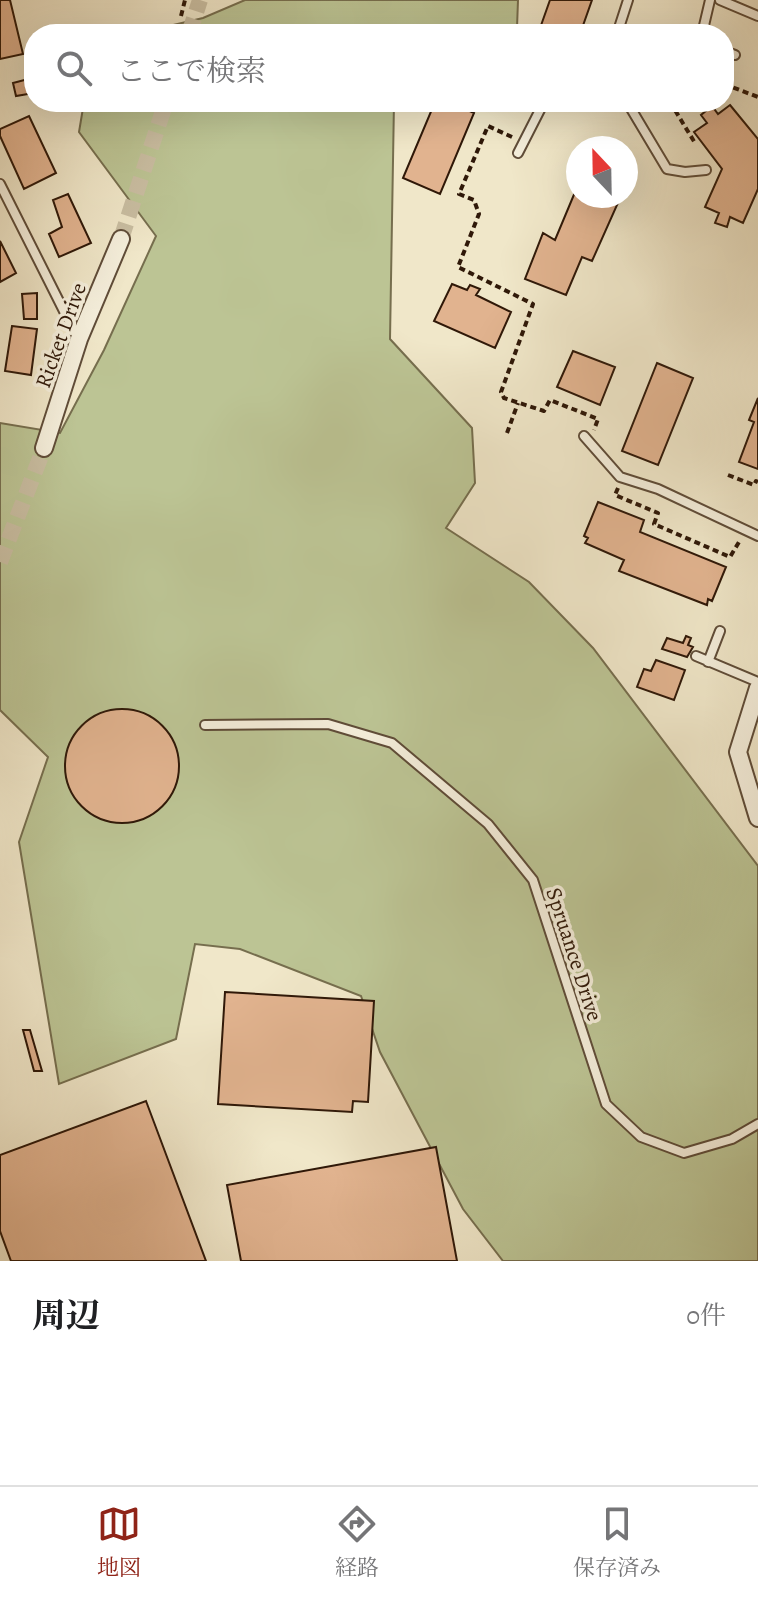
<!DOCTYPE html>
<html lang="ja">
<meta charset="utf-8">
<style>
:root{--surface:#fff;--page:#f6f6f6;--text:#202124;--muted:#757577;--line:#e0e0e0;--accent:#8f2418}
body{margin:0;font-family:Alegreya,"Noto Serif JP",serif;background:var(--page);color:var(--text)}
.compass{position:absolute;left:566px;top:136px;width:72px;height:72px;border-radius:50%;background:var(--surface);box-shadow:0 8px 32px #0002;rotate:338deg}
.list{margin:0;padding:0;list-style:none}
h2{display:flex;justify-content:space-between;align-items:center;height:104px;margin:0;padding:0 32px;font-size:34px}
h2 small{font-size:26px;font-weight:400;color:var(--muted)}
.icon{flex:none;width:44px;height:44px;fill:none;stroke:currentColor;stroke-width:2;stroke-linecap:round;stroke-linejoin:round}
.map{position:relative;flex:none;width:758px;height:1261px;overflow:hidden}
.search{position:absolute;background:var(--surface);box-shadow:0 8px 32px #0002;left:24px;right:24px;top:24px;height:88px;display:flex;align-items:center;gap:20px;box-sizing:border-box;padding:0 28px;border-radius:32px;color:var(--muted);font-size:30px}
.sheet{height:224px;background:var(--surface)}
nav{display:flex;justify-content:space-around;align-items:center;box-sizing:border-box;height:112px;border-top:2px solid var(--line);background:var(--surface);font-size:22px;color:var(--muted)}
nav a{display:grid;justify-items:center;gap:4px}
nav .on{color:var(--accent)}
.map>svg:first-child{display:block}
.green{fill:#bcc494;stroke:#766e4e;stroke-width:2}
.building{fill:#e1b38f;stroke:#2f1808;stroke-width:2}
.lines{fill:none;stroke-linecap:round;stroke-linejoin:round}
.minor-tunnel{stroke:#c9bea2;stroke-width:16;stroke-dasharray:16 8;stroke-linecap:butt}
.service-casing{stroke:#5f4c38;stroke-width:12}
.minor-casing{stroke:#5f4c38;stroke-width:20}
.path{stroke:#2f1808;stroke-width:4;stroke-dasharray:6 4;stroke-linecap:butt}
.service{stroke:#f5efdc;stroke-width:8}
.minor{stroke:#f5efdc;stroke-width:16}
.labels{text-anchor:middle;stroke-width:7;stroke-linejoin:round;paint-order:stroke}
.street-label{font-size:22px;fill:#2f1808;stroke:#f5efdc}
</style>
<div class="map">
<svg width="758" height="1261" viewBox="0 0 758 1261">
<rect width="100%" height="100%" fill="#f0e7c9"/>
<filter id="stains"><feTurbulence type="fractalNoise" baseFrequency=".0025" numOctaves="4"/><feColorMatrix values="0 0 0 0 .2 0 0 0 0 .09 0 0 0 0 .02 0 0 0 .5 -.17"/></filter>
<radialGradient id="worn" r=".72"><stop offset=".6" stop-color="#630" stop-opacity="0"/><stop offset="1" stop-color="#630" stop-opacity=".3"/></radialGradient>
<path class="green" d="M 245,0 L 518,0 L 517,28 L 475,25 L 458,34 L 135,34 L 203,18 Z
M 84,102 L 394,102 L 390,339 L 472,428 L 475,483 L 446,528 L 529,582 L 593,648 L 758,866 L 758,1261 L 503,1261 L 463,1209 L 380,1052 L 361,996 L 240,949 L 195,944 L 176,1039 L 59,1084 L 19,842 L 48,757 L 0,710 L 0,423 L 60,433 L 104,350 L 156,236 L 79,132 Z"/>
<path class="building" d="M 0,0 L 10,0 L 23,54 L 0,59 Z
M 550,0 L 592,0 L 580,34 L 549,34 L 539,31 Z
M 32,78 L 34,93 L 16,96 L 13,83 Z
M 435,102 L 450,102 L 474,113 L 440,194 L 403,178 Z
M 730,105 L 758,139 L 758,189 L 743,223 L 730,217 L 727,227 L 715,223 L 719,213 L 705,207 L 722,169 L 694,132 L 707,123 L 701,115 L 712,106 L 718,114 Z
M 29,116 L 56,173 L 24,189 L 0,136 L 0,129 Z
M 578,185 L 578,196 L 621,196 L 592,261 L 582,257 L 566,295 L 525,279 L 543,233 L 555,240 Z
M 68,194 L 91,243 L 59,257 L 49,234 L 62,227 L 53,200 Z
M 0,241 L 16,273 L 0,282 Z
M 452,284 L 467,290 L 470,285 L 480,289 L 476,295 L 511,312 L 495,348 L 434,321 Z
M 37,293 L 37,319 L 24,319 L 22,294 Z
M 12,326 L 37,329 L 31,375 L 5,371 Z
M 573,351 L 615,367 L 600,405 L 557,387 Z
M 657,363 L 693,378 L 658,465 L 622,451 Z
M 758,398 L 758,469 L 739,462 L 754,422 L 749,420 Z
M 598,502 L 644,520 L 640,532 L 726,567 L 712,601 L 708,599 L 707,605 L 619,571 L 624,560 L 585,543 L 588,538 L 584,536 Z
M 686,636 L 691,638 L 688,645 L 693,647 L 687,657 L 662,649 L 667,638 L 683,643 Z
M 656,660 L 685,670 L 674,700 L 637,687 L 644,669 L 651,671 Z
M65 766a57 57 0 1 1 114 0a57 57 0 1 1-114 0Z
M 225,992 L 374,1001 L 368,1102 L 353,1101 L 352,1112 L 218,1104 Z
M 23,1030 L 30,1030 L 42,1071 L 34,1071 Z
M 146,1101 L 206,1261 L 11,1261 L 0,1231 L 0,1155 Z
M 436,1147 L 457,1261 L 241,1261 L 227,1185 Z"/>
<g class="lines">
<path class="minor-tunnel" d="M 189,34 L 200,0
M 121,239 L 166,102
M 0,562 L 44,448"/>
<g class="service-casing">
<path id="service" d="M 720,0 L 758,16
M 617,34 L 628,0
M 702,34 L 710,0
M 724,51 L 735,55
M 627,102 L 667,169 L 685,172 L 706,170
M 518,153 L 544,102
M 0,184 L 77,337
M 584,436 L 620,477 L 658,489 L 758,536
M 696,656 L 758,682
M 708,662 L 720,631
M 205,725 L 328,724 L 392,743 L 488,824 L 533,880 L 606,1104 L 641,1137 L 684,1153 L 732,1139 L 758,1124"/>
</g>
<g class="minor-casing">
<path id="minor" d="M 44,448 L 79,339 L 121,239
M 758,688 L 738,752 L 758,818"/>
</g>
<path class="path" d="M 181,16 L 185,0
M 724,84 L 758,97
M 670,102 L 695,143
M 674,109 L 685,102
M 512,137 L 488,126 L 459,194 L 474,200 L 479,214 L 458,267 L 533,304 L 501,392 L 504,398 L 544,411 L 550,400 L 598,419 L 594,430
M 507,433 L 518,403
M 728,475 L 754,485 L 756,481 L 758,482
M 618,488 L 615,495 L 658,513 L 654,524 L 730,557 L 739,542"/>
<use href="#service" class="service"/>
<use href="#minor" class="minor"/>
</g>
<g class="labels">
<g class="street-label">
<text transform="translate(60 335) rotate(-70)" y="8">Ricket Drive</text>
<text transform="translate(575 954) rotate(72)" y="8">Spruance Drive</text>
</g>
</g>
<rect width="100%" height="100%" filter="url(#stains)"/>
<rect width="100%" height="100%" fill="url(#worn)"/>
</svg>
<svg class="compass" viewBox="-18 -18 36 36"><path d="M0-13l5 13h-10z" fill="#e53935"/><path d="M0 13l5-13h-10z" fill="#757577"/></svg>
<div class="search"><svg class="icon" aria-label="search" viewBox="0 0 24 24"><circle cx="10" cy="10" r="6"/><path d="M15 15l6 6"/></svg>ここで検索</div>
</div>
<section class="sheet">
<h2>周辺<small>0件</small></h2>
<ul class="list">
</ul>
</section>
<nav>
<a class="on"><svg class="icon" aria-label="map" viewBox="0 0 24 24"><path d="M3 6l6-2 6 2 6-2v14l-6 2-6-2-6 2zM9 4v14M15 6v14"/></svg>地図</a>
<a><svg class="icon" aria-label="directions" viewBox="0 0 24 24"><path d="M12 3l9 9-9 9-9-9zM9 14v-3h6M13 9l2 2-2 2"/></svg>経路</a>
<a><svg class="icon" aria-label="saved" viewBox="0 0 24 24"><path d="M7 4h10v16l-5-4-5 4z"/></svg>保存済み</a>
</nav>
